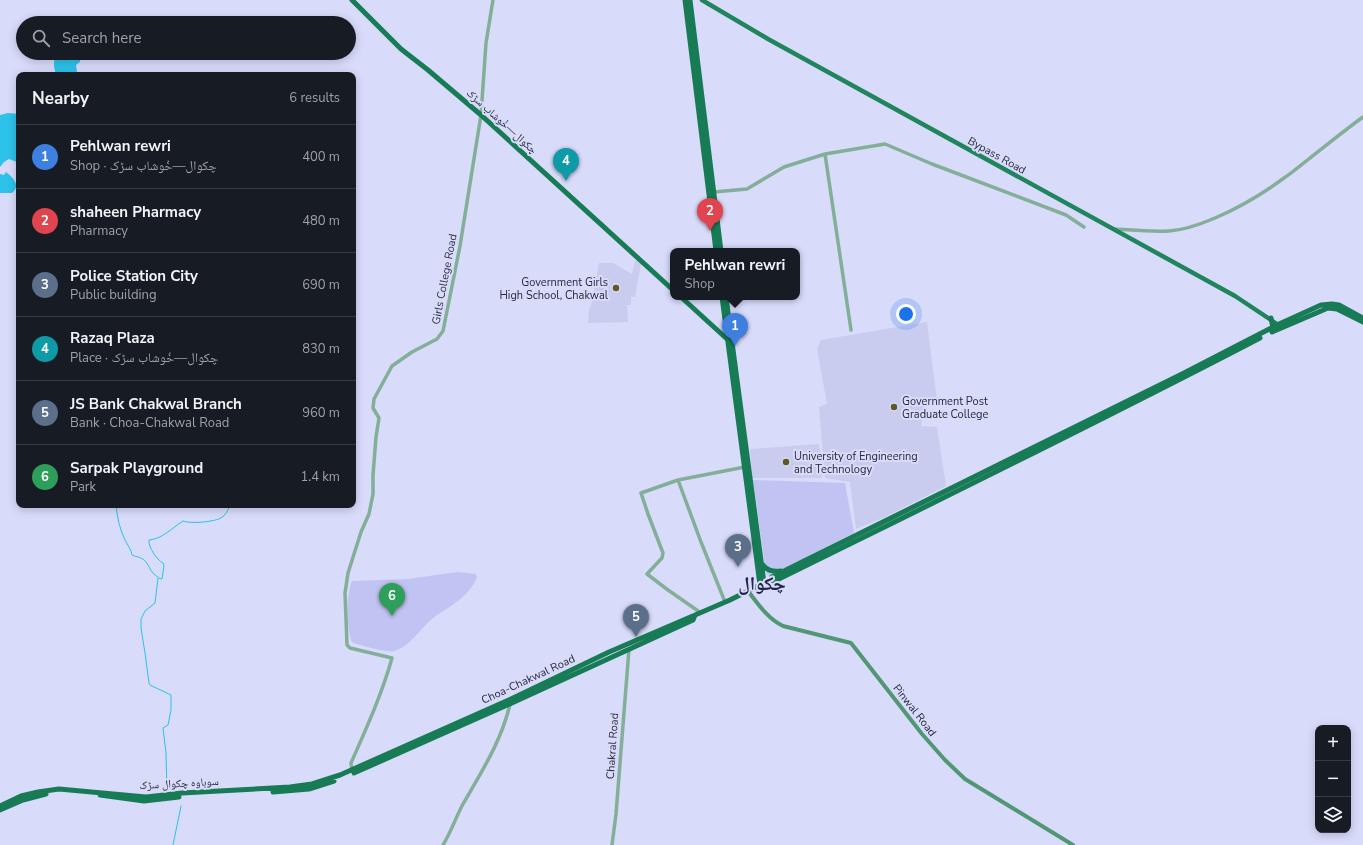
<!DOCTYPE html>
<meta charset="utf-8">
<style>
:root{--surface:#171b24;--page:#242831;--text:#f1f3f6;--muted:#9ea1a6;--line:#363941;--accent:#b45309}
body{margin:0;font-family:"Nunito Sans","Noto Naskh Arabic",sans-serif;background:var(--page);color:var(--text)}
.controls{position:absolute;right:12px;bottom:12px;display:grid;overflow:hidden;border-radius:8px;box-shadow:0 2px 10px #0003}
.controls button{width:36px;height:36px;display:grid;place-items:center;padding:0;border:0;border-bottom:1px solid var(--line);background:var(--surface);color:var(--text);font:20px sans-serif}
.you{position:absolute;left:906px;top:314px;width:14px;height:14px;margin:-10px;border:3px solid #fff;border-radius:50%;background:#1a73e8;box-shadow:0 0 0 6px #1a73e833}
.badge{display:grid;place-items:center;width:26px;height:26px;border-radius:50%;background:var(--accent);color:#fff;font-size:13px;font-weight:700}
.pin{position:absolute;translate:-50% -33px;filter:drop-shadow(0 1px 2px #0008)}
.pin::after{content:'';position:absolute;top:21px;width:14px;height:12px;background:inherit;clip-path:polygon(0 0,100% 0,50% 100%)}
.popup{position:absolute;left:670px;top:248px;width:130px;height:52px;box-sizing:border-box;display:grid;place-content:center;border-radius:8px;background:var(--surface);filter:drop-shadow(0 1px 3px #0005);font-size:13px;white-space:nowrap;color:var(--muted)}
.popup b{font-size:15px;color:var(--text)}
.popup::after{content:'';position:absolute;left:50%;top:100%;margin-left:-8px;border:8px solid transparent;border-top-color:var(--surface)}
.list{margin:0;padding:0;list-style:none}
h2{display:flex;justify-content:space-between;align-items:center;height:52px;margin:0;padding:0 16px;font-size:17px}
h2 small{font-size:13px;font-weight:400;color:var(--muted)}
.list li{display:grid;grid-template-columns:26px 1fr auto;gap:12px;align-items:center;box-sizing:border-box;height:64px;padding:0 16px;border-top:1px solid var(--line)}
.list b{display:block;font-size:15px;white-space:nowrap}
.list p{margin:0;font-size:13px;white-space:nowrap;color:var(--muted)}
.list em{font-size:13px;font-style:normal;color:var(--muted)}
.icon{flex:none;width:22px;height:22px;fill:none;stroke:currentColor;stroke-width:2;stroke-linecap:round;stroke-linejoin:round}
.map{position:relative;flex:none;width:1363px;height:845px;overflow:hidden}
.search{position:absolute;background:var(--surface);box-shadow:0 2px 10px #0003;left:16px;top:16px;width:340px;height:44px;display:flex;align-items:center;gap:10px;box-sizing:border-box;padding:0 14px;border-radius:22px;color:var(--muted);font-size:15px}
.panel{position:absolute;background:var(--surface);box-shadow:0 2px 10px #0003;left:16px;top:72px;width:340px;height:436px;border-radius:8px}
.map>svg:first-child{display:block}
.built{fill:#c9ccef}
.green{fill:#c1c4f2}
.water{fill:#2dc2ea}
.lines{fill:none;stroke-linecap:round;stroke-linejoin:round}
.stream{stroke:#2dc2ea;stroke-width:1}
.tertiary{stroke:#83af98;stroke-width:3.5}
.secondary{stroke:#519776;stroke-width:4}
.primary{stroke:#20855d;stroke-width:4.5}
.trunk{stroke:#177c55;stroke-width:5}
.poi-dot{fill:#5f5824;stroke:#d8dbfa;stroke-width:1.5}
.labels{text-anchor:middle;stroke-width:4;stroke-linejoin:round;paint-order:stroke}
.street-label{font-size:11px;fill:#28293d;stroke:#d8dbfa}
.poi-label{font-size:11px;fill:#28293d;stroke:#d8dbfa;text-anchor:start}
.town-label{font-size:19px;font-weight:bold;fill:#24234b;stroke:#d8dbfa}
</style>
<div class="map">
<svg width="1363" height="845" viewBox="0 0 1363 845">
<rect width="100%" height="100%" fill="#d8dbfa"/>
<path class="built" d="M 635,260 L 641,264 L 635,297 L 631,297 L 631,305 L 627,305 L 628,322 L 588,323 L 589,309 L 591,306 L 599,263 L 613,263 L 632,274 Z
M 927,322 L 937,401 L 925,402 L 921,426 L 937,427 L 946,486 L 885,517 L 856,529 L 850,482 L 825,478 L 819,407 L 827,404 L 817,349 L 821,340 Z
M 819,444 L 822,478 L 752,478 L 750,449 Z"/>
<path class="green" d="M 753,480 L 845,483 L 854,533 L 769,576 L 766,573 Z
M 457,572 L 476,574 L 477,577 C 473,589 461,599 451,606 C 444,611 437,614 431,620 C 418,631 411,646 394,651 C 388,653 358,645 352,642 C 346,628 346,595 352,581 L 408,579 Z"/>
<path class="water" d="M 63,53 L 84,53 L 80,57 L 80,62 L 76,65 L 77,72 L 75,75 L 57,75 L 56,74 C 53,64 52,57 63,53 Z
M 8,113 L 19,114 L 19,163 L 9,159 L 4,162 L 0,167 L 0,115 Z
M 6,172 C 12,177 22,185 12,193 L 0,193 L 0,174 L 4,175 Z"/>
<g class="lines">
<path class="stream" d="M 116,505 C 117,517 120,530 125,540 C 128,546 131,549 132,555 C 136,557 141,557 144,560 C 150,565 149,572 158,577
M 167,792 L 166,753 L 163,728 L 168,725 L 171,710 L 171,695 L 150,685 L 149,683 L 145,653 L 141,628 L 141,619 L 145,611 L 155,603 L 158,578 L 162,579 L 164,566 L 163,563 C 157,560 148,547 149,540 C 162,539 172,528 183,521 C 190,524 214,522 221,518 C 226,515 228,510 230,505
M 173,845 L 181,806"/>
<path class="tertiary" d="M 825,154 L 851,330
M 714,192 L 747,189 L 784,167 L 825,154 L 885,144 L 932,164 L 1066,215 L 1084,227
M 1114,229 C 1132,230 1150,232 1169,231 C 1185,230 1201,224 1215,218 C 1250,203 1281,182 1310,158 C 1328,144 1345,130 1363,117
M 678,480 L 701,542 L 725,602
M 701,613 L 668,590 L 647,574 L 662,558 L 663,553 L 648,514 L 641,493 L 678,480 L 745,467
M 352,771 L 351,763 C 366,729 382,694 392,658 L 350,648 L 347,645 L 345,593 L 348,573 L 361,532 L 369,514 L 373,494 L 373,475 L 376,437 L 379,418 L 373,408 L 374,399 L 392,366 L 412,352 L 437,339 L 443,331 L 460,246 L 481,115 L 486,43 L 493,0
M 443,845 C 451,832 456,817 463,804 C 482,771 502,740 510,704
M 612,845 L 616,814 L 629,649"/>
<path class="secondary" d="M 748,591 C 758,604 768,619 783,626 L 851,643 L 922,734 L 945,760 L 965,779 L 1073,845"/>
<path class="primary" d="M 702,0 L 768,39 L 1235,296 L 1280,326"/>
<path class="trunk" d="M 352,0 L 401,49 L 428,70 L 481,115 L 673,290
M 685,0 L 716,251
M 690,0 L 721,251
M 681,297 L 727,339
M 722,297 L 760,585
M 726,297 L 764,583
M 1271,318 L 1273,328
M 1272,332 L 1328,308 L 1337,309 L 1363,322
M 762,564 C 767,571 773,572 781,571
M 770,580 L 775,581 C 937,501 1099,422 1260,338
M 354,773 L 505,706 L 693,620 L 695,615
M 273,792 L 309,789 L 334,781
M 100,795 L 144,801 L 179,797
M 0,806 L 21,796 L 38,792 L 59,789 L 146,797 L 182,793 L 290,787 L 312,784 L 340,775 L 511,699 L 609,652 L 730,600 L 770,580 L 772,577 L 804,561 L 1182,374 L 1279,324 L 1321,305 L 1332,304 L 1339,305 L 1363,318
M 0,810 L 23,800 L 46,794"/>
</g>
<g class="poi-dot">
<circle cx="616" cy="288" r="4"/>
<circle cx="894" cy="407" r="4"/>
<circle cx="786" cy="462" r="4"/>
</g>
<g class="labels">
<g class="street-label">
<text transform="translate(502 121) rotate(42)" y="4">چکوال—خُوشاب سڑک</text>
<text transform="translate(997 155) rotate(29)" y="4">Bypass Road</text>
<text transform="translate(444 279) rotate(-79)" y="4">Girls College Road</text>
<text transform="translate(528 679) rotate(-25)" y="4">Choa-Chakwal Road</text>
<text transform="translate(915 710) rotate(52)" y="4">Pinwal Road</text>
<text transform="translate(612 746) rotate(-86)" y="4">Chakral Road</text>
<text transform="translate(179 783) rotate(-3)" y="4">سوہاوہ چکوال سڑک</text>
</g>
<g class="poi-label">
<text x="608" y="286" text-anchor="end">Government Girls<tspan x="608" dy="13">High School, Chakwal</tspan></text>
<text x="902" y="405">Government Post<tspan x="902" dy="13">Graduate College</tspan></text>
<text x="794" y="460">University of Engineering<tspan x="794" dy="13">and Technology</tspan></text>
</g>
<g class="town-label">
<text x="762" y="590">چکوال</text>
</g>
</g>
</svg>
<div class="controls">
<button>+</button>
<button>−</button>
<button><svg class="icon" aria-label="layers" viewBox="0 0 24 24"><path d="M12 4l9 5-9 5-9-5zM3 14l9 5 9-5"/></svg></button>
</div>
<div class="you"></div>
<div class="pin badge" style="left:735px;top:346px;background:#3f7fe0">1</div>
<div class="popup"><b>Pehlwan rewri</b>Shop</div>
<div class="pin badge" style="left:710px;top:231px;background:#e0444e">2</div>
<div class="pin badge" style="left:738px;top:567px;background:#5c6f8a">3</div>
<div class="pin badge" style="left:566px;top:181px;background:#0f9aa8">4</div>
<div class="pin badge" style="left:636px;top:637px;background:#5c6f8a">5</div>
<div class="pin badge" style="left:392px;top:616px;background:#2e9e5b">6</div>
<div class="search"><svg class="icon" aria-label="search" viewBox="0 0 24 24"><circle cx="10" cy="10" r="6"/><path d="M15 15l6 6"/></svg>Search here</div>
<section class="panel">
<h2>Nearby<small>6 results</small></h2>
<ul class="list">
<li><span class="badge" style="background:#3f7fe0">1</span><div><b>Pehlwan rewri</b><p>Shop · چکوال—خُوشاب سڑک</p></div><em>400 m</em></li>
<li><span class="badge" style="background:#e0444e">2</span><div><b>shaheen Pharmacy</b><p>Pharmacy</p></div><em>480 m</em></li>
<li><span class="badge" style="background:#5c6f8a">3</span><div><b>Police Station City</b><p>Public building</p></div><em>690 m</em></li>
<li><span class="badge" style="background:#0f9aa8">4</span><div><b>Razaq Plaza</b><p>Place · چکوال—خُوشاب سڑک</p></div><em>830 m</em></li>
<li><span class="badge" style="background:#5c6f8a">5</span><div><b>JS Bank Chakwal Branch</b><p>Bank · Choa-Chakwal Road</p></div><em>960 m</em></li>
<li><span class="badge" style="background:#2e9e5b">6</span><div><b>Sarpak Playground</b><p>Park</p></div><em>1.4 km</em></li>
</ul>
</section>
</div>
